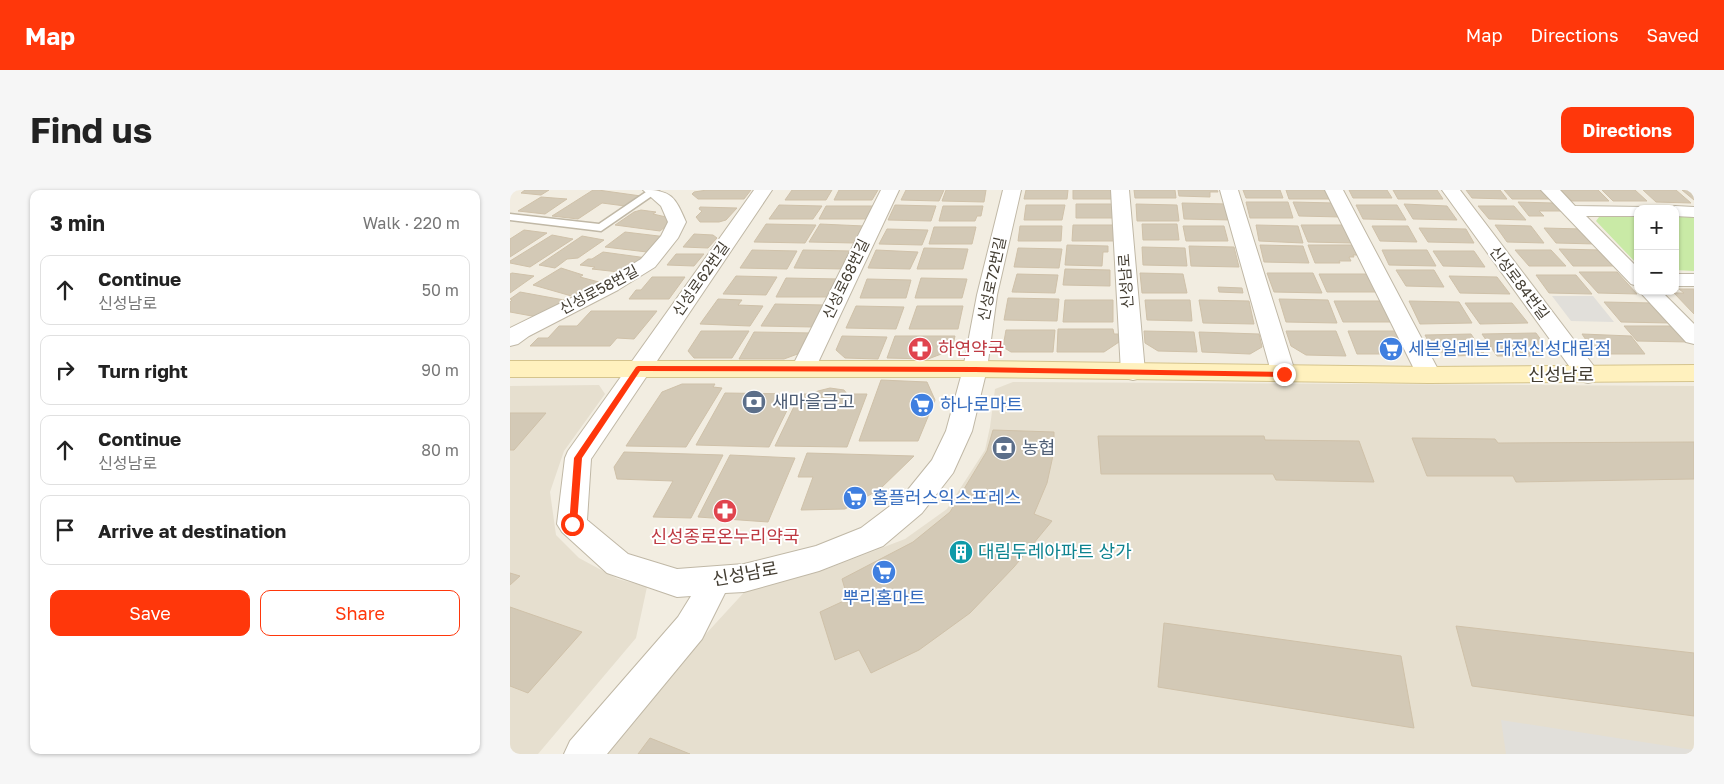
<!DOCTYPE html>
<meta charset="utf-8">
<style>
:root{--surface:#fff;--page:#f6f6f6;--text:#222;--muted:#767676;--line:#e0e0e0;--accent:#ff370b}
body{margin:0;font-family:"Golos Text","Noto Sans KR",sans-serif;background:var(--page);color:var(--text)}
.controls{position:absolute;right:15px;top:15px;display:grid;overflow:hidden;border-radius:10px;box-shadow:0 1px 4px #0004}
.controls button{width:45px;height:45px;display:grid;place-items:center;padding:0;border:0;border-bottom:1px solid var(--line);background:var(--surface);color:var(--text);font:25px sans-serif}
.stop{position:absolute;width:15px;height:15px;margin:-11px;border:4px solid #ff370b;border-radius:50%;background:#fff}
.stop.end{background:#ff370b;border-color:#fff;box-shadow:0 1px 5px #0008}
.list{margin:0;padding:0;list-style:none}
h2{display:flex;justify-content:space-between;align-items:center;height:65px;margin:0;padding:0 20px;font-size:21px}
h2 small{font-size:16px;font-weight:400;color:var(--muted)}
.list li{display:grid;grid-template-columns:32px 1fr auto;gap:15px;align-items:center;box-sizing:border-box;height:70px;margin:0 10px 10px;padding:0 10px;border:1px solid var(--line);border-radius:10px}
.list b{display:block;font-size:19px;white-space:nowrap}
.list p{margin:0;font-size:16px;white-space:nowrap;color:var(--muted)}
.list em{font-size:16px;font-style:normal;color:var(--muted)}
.actions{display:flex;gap:10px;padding:15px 20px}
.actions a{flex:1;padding:11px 0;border:1px solid var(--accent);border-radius:10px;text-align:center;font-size:18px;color:var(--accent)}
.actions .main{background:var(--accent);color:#fff}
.icon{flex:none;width:28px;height:28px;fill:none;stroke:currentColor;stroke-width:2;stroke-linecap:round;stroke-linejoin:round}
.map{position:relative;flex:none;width:1184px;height:564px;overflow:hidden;border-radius:10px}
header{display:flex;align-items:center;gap:30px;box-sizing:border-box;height:70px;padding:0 25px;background:var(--accent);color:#fff}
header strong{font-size:24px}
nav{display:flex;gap:28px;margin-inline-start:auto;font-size:18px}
.intro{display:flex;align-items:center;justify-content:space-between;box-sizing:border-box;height:120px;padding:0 30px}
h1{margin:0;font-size:35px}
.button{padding:12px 22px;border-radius:10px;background:var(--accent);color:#fff;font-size:18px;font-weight:700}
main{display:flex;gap:30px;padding:0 30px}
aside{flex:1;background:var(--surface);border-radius:10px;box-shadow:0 1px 4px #0004}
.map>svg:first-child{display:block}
.residential{fill:#e6dfcf}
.green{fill:#c9eaa6}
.parking{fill:#e1dfda}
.building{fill:#d3c9b6;stroke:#cfc1a9}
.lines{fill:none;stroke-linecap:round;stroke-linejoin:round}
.lane-casing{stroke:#c0b8a6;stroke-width:3}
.street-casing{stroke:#c0b8a6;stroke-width:2}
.secondary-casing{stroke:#d5c48d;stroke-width:2}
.lane{fill:#fff;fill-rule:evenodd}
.street{fill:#fff;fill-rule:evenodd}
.secondary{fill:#fff1be;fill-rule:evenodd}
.route{fill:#ff370b}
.labels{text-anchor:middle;stroke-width:4;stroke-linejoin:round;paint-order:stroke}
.far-street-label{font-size:15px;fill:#433d32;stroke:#fff}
.health-label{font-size:18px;fill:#be3a42;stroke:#fff;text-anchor:start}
.shop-label{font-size:18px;fill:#366cbe;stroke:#fff;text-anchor:start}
.street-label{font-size:18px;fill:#433d32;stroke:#fff}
.service-label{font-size:18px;fill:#4e5e75;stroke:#fff;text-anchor:start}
.culture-label{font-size:18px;fill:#0d838f;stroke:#fff;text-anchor:start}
</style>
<header>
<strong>Map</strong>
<nav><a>Map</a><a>Directions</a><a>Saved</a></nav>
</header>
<div class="intro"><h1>Find us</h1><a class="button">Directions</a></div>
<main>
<aside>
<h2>3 min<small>Walk · 220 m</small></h2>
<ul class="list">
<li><svg class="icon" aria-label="ahead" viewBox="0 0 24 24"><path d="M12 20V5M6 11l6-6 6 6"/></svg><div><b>Continue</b><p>신성남로</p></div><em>50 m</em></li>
<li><svg class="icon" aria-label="right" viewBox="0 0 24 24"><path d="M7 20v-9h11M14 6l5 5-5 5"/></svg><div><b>Turn right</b></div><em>90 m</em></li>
<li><svg class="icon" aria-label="ahead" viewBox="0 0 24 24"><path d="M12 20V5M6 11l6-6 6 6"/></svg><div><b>Continue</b><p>신성남로</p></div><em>80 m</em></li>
<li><svg class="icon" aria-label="arrive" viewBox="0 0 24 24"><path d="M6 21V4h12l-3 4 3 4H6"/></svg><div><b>Arrive at destination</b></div></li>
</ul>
<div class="actions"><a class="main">Save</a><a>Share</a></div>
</aside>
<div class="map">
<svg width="1184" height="564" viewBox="0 0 1184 564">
<rect width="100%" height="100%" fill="#f2ede1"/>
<path class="residential" d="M 503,192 L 1184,196 L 1184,564 L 95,564 L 159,484 L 239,397 L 317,379 L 395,349 L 437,319 L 475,260 L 480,237 L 485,199 Z
M 89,195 L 95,204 L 54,261 L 40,302 L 46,345 L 69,368 L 108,389 L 137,397 L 126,448 L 28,564 L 0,564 L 0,196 Z"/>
<path class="green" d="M 1089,27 L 1128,27 L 1128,75 L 1086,31 Z
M 1165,27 L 1184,27 L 1184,81 L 1165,80 Z"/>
<path class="parking" d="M 1042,106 L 1083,106 L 1104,132 L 1061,131 Z
M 991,530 L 1184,560 L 1184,564 L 996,564 Z"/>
<path class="building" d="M 15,0 L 39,0 L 31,5 L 11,3 Z
M 83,0 L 88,0 L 131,6 L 115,16 L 92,13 L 68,29 L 42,26 Z
M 197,0 L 241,0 L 234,9 L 188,9 L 182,4 L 184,2 Z
M 282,0 L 322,0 L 316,10 L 275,10 Z
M 329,0 L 368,0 L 362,10 L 324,10 Z
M 396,0 L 434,0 L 429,11 L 391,10 Z
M 436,0 L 476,0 L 474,12 L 432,11 Z
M 516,0 L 558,0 L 557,9 L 514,9 Z
M 563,0 L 604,0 L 605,9 L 563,9 Z
M 624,0 L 665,0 L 666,8 L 625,8 Z
M 668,0 L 707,0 L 708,2 L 700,2 L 700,7 L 669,6 Z
M 733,0 L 770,0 L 773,8 L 736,8 Z
M 776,0 L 818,0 L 822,9 L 779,9 Z
M 839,0 L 877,0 L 882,8 L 843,8 Z
M 883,0 L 927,0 L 933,9 L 888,9 Z
M 956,0 L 990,0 L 997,9 L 962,8 Z
M 994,0 L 1032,0 L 1041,9 L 1002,9 Z
M 1051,0 L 1088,0 L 1099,11 L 1062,11 Z
M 1092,0 L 1125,0 L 1137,11 L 1103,11 Z
M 1133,0 L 1166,0 L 1181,13 L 1146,12 Z
M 1172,0 L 1184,0 L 1184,10 Z
M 31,7 L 57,9 L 35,24 L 8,21 Z
M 736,12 L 778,12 L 783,28 L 740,28 Z
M 783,12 L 824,13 L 831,27 L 789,26 Z
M 1008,12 L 1043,13 L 1051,21 L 1029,21 L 1034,26 L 1019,26 Z
M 672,13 L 718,14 L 721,30 L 674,29 Z
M 566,14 L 605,14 L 604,28 L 566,28 Z
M 626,14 L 667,15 L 669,31 L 627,31 Z
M 894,14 L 937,16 L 947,30 L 903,29 Z
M 269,15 L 312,16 L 303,29 L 259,29 Z
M 385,15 L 426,16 L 421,31 L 378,30 Z
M 516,15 L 555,15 L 552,30 L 514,30 Z
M 846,15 L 887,15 L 896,30 L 853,29 Z
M 316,16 L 363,16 L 357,29 L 309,29 Z
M 433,16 L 473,16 L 471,26 L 467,26 L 465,31 L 429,31 Z
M 968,16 L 1004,16 L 1016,30 L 979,29 Z
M 190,17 L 227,18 L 216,30 L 209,32 L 190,32 L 186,27 L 192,21 L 189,19 Z
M 131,20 L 146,22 L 143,24 L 165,29 L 150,41 L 105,35 L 124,22 Z
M 256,34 L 306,35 L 295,53 L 244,52 Z
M 310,34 L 354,36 L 344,53 L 299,52 Z
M 632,34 L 667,34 L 669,50 L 633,50 Z
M 563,35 L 605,35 L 605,51 L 562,51 Z
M 746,35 L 788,36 L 793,53 L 749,51 Z
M 791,35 L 835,35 L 843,53 L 798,52 Z
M 985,35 L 1021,36 L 1034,53 L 997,52 Z
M 510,36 L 552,36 L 551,51 L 508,51 Z
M 673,36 L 714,36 L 718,51 L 676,51 Z
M 862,36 L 898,36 L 907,52 L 870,51 Z
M 424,37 L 466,37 L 462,54 L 419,54 Z
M 909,38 L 956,39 L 964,53 L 918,52 Z
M 1034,38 L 1072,39 L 1086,54 L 1046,53 Z
M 377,39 L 418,40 L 412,55 L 369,54 Z
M 14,40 L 37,43 L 0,67 L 0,49 Z
M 115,42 L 157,47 L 137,62 L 95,57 Z
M 184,44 L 203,45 L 207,48 L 198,58 L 173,57 Z
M 42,45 L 63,49 L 20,77 L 0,73 L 0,71 Z
M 72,46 L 94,50 L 68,68 L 57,69 L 45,78 L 29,75 Z
M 557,55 L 598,56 L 598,62 L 593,62 L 592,76 L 555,75 Z
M 750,55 L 793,56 L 799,73 L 754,72 Z
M 798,55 L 846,55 L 850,65 L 843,65 L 844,67 L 839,67 L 841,71 L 829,71 L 830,73 L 805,73 Z
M 679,56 L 724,57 L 729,77 L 681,76 Z
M 632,57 L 675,58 L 677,76 L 633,75 Z
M 414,58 L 458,59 L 453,79 L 407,79 Z
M 508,58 L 552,59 L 549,78 L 504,77 Z
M 1049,59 L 1090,60 L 1104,76 L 1063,76 Z
M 242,60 L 287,61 L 277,79 L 230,78 Z
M 293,60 L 342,61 L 334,79 L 284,78 Z
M 366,60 L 408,62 L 400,79 L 358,78 Z
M 872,60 L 917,60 L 926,76 L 879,75 Z
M 1005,60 L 1041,60 L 1056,76 L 1019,76 Z
M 923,61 L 964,61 L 975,77 L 933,76 Z
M 93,62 L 137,68 L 118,83 L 82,79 L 85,77 L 70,75 L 78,69 L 82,69 Z
M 166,64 L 194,64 L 184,76 L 157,75 Z
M 51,78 L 73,85 L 70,87 L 89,92 L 65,107 L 23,95 Z
M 555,79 L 600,80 L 600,96 L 553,95 Z
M 886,80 L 924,80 L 934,97 L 896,96 Z
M 1069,82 L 1107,82 L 1127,104 L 1088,103 Z
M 2,83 L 24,86 L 0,103 L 0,84 Z
M 630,83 L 673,84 L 677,103 L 632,103 Z
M 757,83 L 803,83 L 812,103 L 764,102 Z
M 507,84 L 548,85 L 545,103 L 502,102 Z
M 809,84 L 859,84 L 868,102 L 817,102 Z
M 1026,85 L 1066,85 L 1082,104 L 1039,103 Z
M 226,86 L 267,87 L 256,105 L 213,104 Z
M 939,86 L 987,87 L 1000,104 L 950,103 Z
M 142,87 L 175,87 L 159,109 L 119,109 L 126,100 L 131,100 Z
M 276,88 L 329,89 L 320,107 L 266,107 Z
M 411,88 L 457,89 L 452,108 L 405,108 Z
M 357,89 L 401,90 L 396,108 L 350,108 Z
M 708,97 L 732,98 L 733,103 L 709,102 Z
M 1169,99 L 1184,99 L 1184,124 L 1164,103 L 1174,103 Z
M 10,102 L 54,110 L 33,124 L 22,126 L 0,122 L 0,112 L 2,110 L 0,109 Z
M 498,108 L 549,109 L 547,131 L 494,130 Z
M 208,109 L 232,110 L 228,115 L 253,116 L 240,136 L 190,134 Z
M 769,109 L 818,110 L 827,133 L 776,132 Z
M 555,110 L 603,110 L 603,132 L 553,132 Z
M 635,110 L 680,110 L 682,131 L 637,130 Z
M 689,110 L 739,111 L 744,134 L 693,133 Z
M 824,111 L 874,111 L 883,132 L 833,132 Z
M 899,111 L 949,112 L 962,133 L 910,134 Z
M 1094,112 L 1142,113 L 1160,133 L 1111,132 Z
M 955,113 L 1002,113 L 1018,133 L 970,134 Z
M 265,114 L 314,115 L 303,137 L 251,136 Z
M 346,116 L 394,117 L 386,139 L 336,138 Z
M 407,116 L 453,116 L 448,139 L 399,139 Z
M 81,121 L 147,121 L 124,149 L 107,148 L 100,156 L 20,156 L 28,148 L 38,148 L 49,136 L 67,136 Z
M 1114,136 L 1165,136 L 1179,152 L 1127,151 Z
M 548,139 L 603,139 L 604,144 L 608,144 L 609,152 L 594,162 L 547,162 Z
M 496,140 L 545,140 L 543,162 L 501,162 L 493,157 Z
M 191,141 L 239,141 L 222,168 L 184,168 L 178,161 Z
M 634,141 L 684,142 L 687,162 L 648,161 L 635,153 Z
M 776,141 L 826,141 L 836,166 L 796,165 L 781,156 Z
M 838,141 L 885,141 L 892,155 L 885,164 L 847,164 Z
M 244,142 L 302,143 L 293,162 L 274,169 L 229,169 Z
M 689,142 L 749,144 L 752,157 L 740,164 L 692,162 Z
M 1026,143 L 1034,154 L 1028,166 L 987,166 L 972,144 Z
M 961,144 L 975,165 L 941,166 L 922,158 L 915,145 Z
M 1072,144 L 1121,146 L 1135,164 L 1100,164 L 1080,156 Z
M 332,146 L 377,147 L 368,169 L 335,168 L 326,160 Z
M 385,146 L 445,146 L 442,160 L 418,169 L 377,168 Z
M 371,190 L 417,192 L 425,210 L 408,251 L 349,251 Z
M 172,194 L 205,194 L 203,197 L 212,198 L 176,257 L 116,256 L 152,202 Z
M 320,198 L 334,200 L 337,204 L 357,204 L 337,257 L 265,256 L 290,204 L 302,204 L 308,201 Z
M 215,203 L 285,204 L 259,257 L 186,255 Z
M 0,223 L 36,223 L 4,260 L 0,260 Z
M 483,240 L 544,242 L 544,261 L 537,293 L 524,324 L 542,331 L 504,377 L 460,423 L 409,460 L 361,483 L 349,460 L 325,470 L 310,422 L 338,409 L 332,389 L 403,352 L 440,322 L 477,261 Z
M 588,246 L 754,246 L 755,250 L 849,251 L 864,292 L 766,290 L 763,284 L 591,284 Z
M 902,248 L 985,249 L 988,253 L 1184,252 L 1184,289 L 1006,292 L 1003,286 L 917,286 Z
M 114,262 L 213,265 L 181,328 L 143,327 L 163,291 L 107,289 L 104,277 Z
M 297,263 L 404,266 L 370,299 L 335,319 L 291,320 L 303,287 L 288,287 Z
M 220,265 L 285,268 L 258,332 L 188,327 Z
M 0,383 L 10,386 L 0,395 Z
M 0,417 L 72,442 L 18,503 L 0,496 Z
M 654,433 L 891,466 L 904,538 L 648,497 Z
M 946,436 L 1184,463 L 1184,526 L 962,496 Z
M 140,548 L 180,564 L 128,564 Z"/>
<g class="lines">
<g class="lane-casing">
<path id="lane" d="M 139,0 L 149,1 L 91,41 L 0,30 L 0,24 L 89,34 Z"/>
</g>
<g class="street-casing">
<path id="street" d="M 133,0 C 162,0 165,7 176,32 L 168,48 L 145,77 L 108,100 L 19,146 L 8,154 L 0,156 L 0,138 L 94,92 L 131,69 L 151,46 L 158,32 L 151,16 Z
M 244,0 L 262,0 L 81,269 L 77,330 L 118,364 L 167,379 L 234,374 L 306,356 L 351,338 L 392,307 L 422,270 L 436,241 L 453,179 L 467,105 L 493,0 L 511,0 L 487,105 L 477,179 L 462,241 L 443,283 L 412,323 L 373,356 L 309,381 L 234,402 L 215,403 L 192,449 L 97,564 L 54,564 L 60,551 L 168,427 L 181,406 L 167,407 L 97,383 L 52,342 L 47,334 L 55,268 L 58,261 Z
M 371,0 L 389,0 L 305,179 L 301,184 L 293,187 L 285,184 L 281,179 Z
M 601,0 L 619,0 L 635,182 L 631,188 L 623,190 L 615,188 L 611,182 Z
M 710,0 L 728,0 L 786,185 L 782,191 L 774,193 L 766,191 L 762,185 Z
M 815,0 L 833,0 L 931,185 L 927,191 L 919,193 L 911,191 L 907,185 Z
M 932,0 L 950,0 L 1086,179 L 1090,185 L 1086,191 L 1078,193 L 1070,191 Z
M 1031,0 L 1050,0 L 1065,16 L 1134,17 L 1135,19 L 1128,19 L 1128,26 L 1076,26 L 1128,78 L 1128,96 L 1121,94 Z
M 1165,16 L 1184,17 L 1184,27 L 1165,26 L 1165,19 L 1158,19 Z
M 1165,84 L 1184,84 L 1184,96 L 1165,96 Z
M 1129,101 L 1151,101 L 1184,134 L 1184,154 L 1176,152 Z"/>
</g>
<g class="secondary-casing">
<path id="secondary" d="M 0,171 L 465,171 L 919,177 L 1184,175 L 1184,191 L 919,193 L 465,187 L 0,187 Z"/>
</g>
<use href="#lane" class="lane"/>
<use href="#street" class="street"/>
<use href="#secondary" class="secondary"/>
</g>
<path class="route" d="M 128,176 L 465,177 L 774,182 L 778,184 L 774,187 L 465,182 L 130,181 L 72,268 L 67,334 L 65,336 L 59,336 L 64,268 L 126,177 Z"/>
<defs>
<g id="pharmacy-disc" transform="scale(1.25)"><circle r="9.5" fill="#e0444e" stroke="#fff"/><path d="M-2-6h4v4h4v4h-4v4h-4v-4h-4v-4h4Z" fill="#fff"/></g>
<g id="supermarket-disc" transform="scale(1.25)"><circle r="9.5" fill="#3f7fe0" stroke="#fff"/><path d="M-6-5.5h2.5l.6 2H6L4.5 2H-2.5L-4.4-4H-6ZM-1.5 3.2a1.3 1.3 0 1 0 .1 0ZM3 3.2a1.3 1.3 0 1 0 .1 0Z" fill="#fff"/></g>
<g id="bank-disc" transform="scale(1.25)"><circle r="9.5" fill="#5c6f8a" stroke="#fff"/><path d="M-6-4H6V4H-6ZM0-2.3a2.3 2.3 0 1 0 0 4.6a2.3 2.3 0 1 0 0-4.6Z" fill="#fff"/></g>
<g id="building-disc" transform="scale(1.25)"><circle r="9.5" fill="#0f9aa8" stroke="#fff"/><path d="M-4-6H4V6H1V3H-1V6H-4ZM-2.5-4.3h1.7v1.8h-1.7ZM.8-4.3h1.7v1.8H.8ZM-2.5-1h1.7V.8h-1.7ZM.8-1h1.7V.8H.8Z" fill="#fff"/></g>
</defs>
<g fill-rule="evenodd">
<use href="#pharmacy-disc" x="410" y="159"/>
<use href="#supermarket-disc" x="881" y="159"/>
<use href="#bank-disc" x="244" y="212"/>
<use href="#supermarket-disc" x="412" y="215"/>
<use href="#bank-disc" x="494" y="258"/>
<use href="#supermarket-disc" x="345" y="308"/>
<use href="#pharmacy-disc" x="215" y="321"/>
<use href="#building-disc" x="451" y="362"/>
<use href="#supermarket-disc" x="374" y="382"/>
</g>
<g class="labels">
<g class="far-street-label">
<text transform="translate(191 89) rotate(-55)" y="5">신성로62번길</text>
<text transform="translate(336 89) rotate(-64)" y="5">신성로68번길</text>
<text transform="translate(482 89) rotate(-78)" y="5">신성로72번길</text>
<text transform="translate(616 91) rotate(-94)" y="5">신성남로</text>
<text transform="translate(1009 93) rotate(53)" y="5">신성로84번길</text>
<text transform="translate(89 100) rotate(-28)" y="5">신성로58번길</text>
</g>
<g class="health-label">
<text x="428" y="165">하연약국</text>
<text x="215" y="353" text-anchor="middle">신성종로온누리약국</text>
</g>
<g class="shop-label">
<text x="898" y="165">세븐일레븐 대전신성대림점</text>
<text x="430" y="221">하나로마트</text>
<text x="362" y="314">홈플러스익스프레스</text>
<text x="374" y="414" text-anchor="middle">뿌리홈마트</text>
</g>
<g class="street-label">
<text x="1051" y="191">신성남로</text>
<text transform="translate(235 384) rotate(-10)" y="6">신성남로</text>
</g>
<g class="service-label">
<text x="262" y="218">새마을금고</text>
<text x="512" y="264">농협</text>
</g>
<g class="culture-label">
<text x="468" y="368">대림두레아파트 상가</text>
</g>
</g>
</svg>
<div class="controls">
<button>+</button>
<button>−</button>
</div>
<div class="stop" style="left:62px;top:334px"></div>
<div class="stop end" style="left:774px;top:184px"></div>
</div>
</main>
